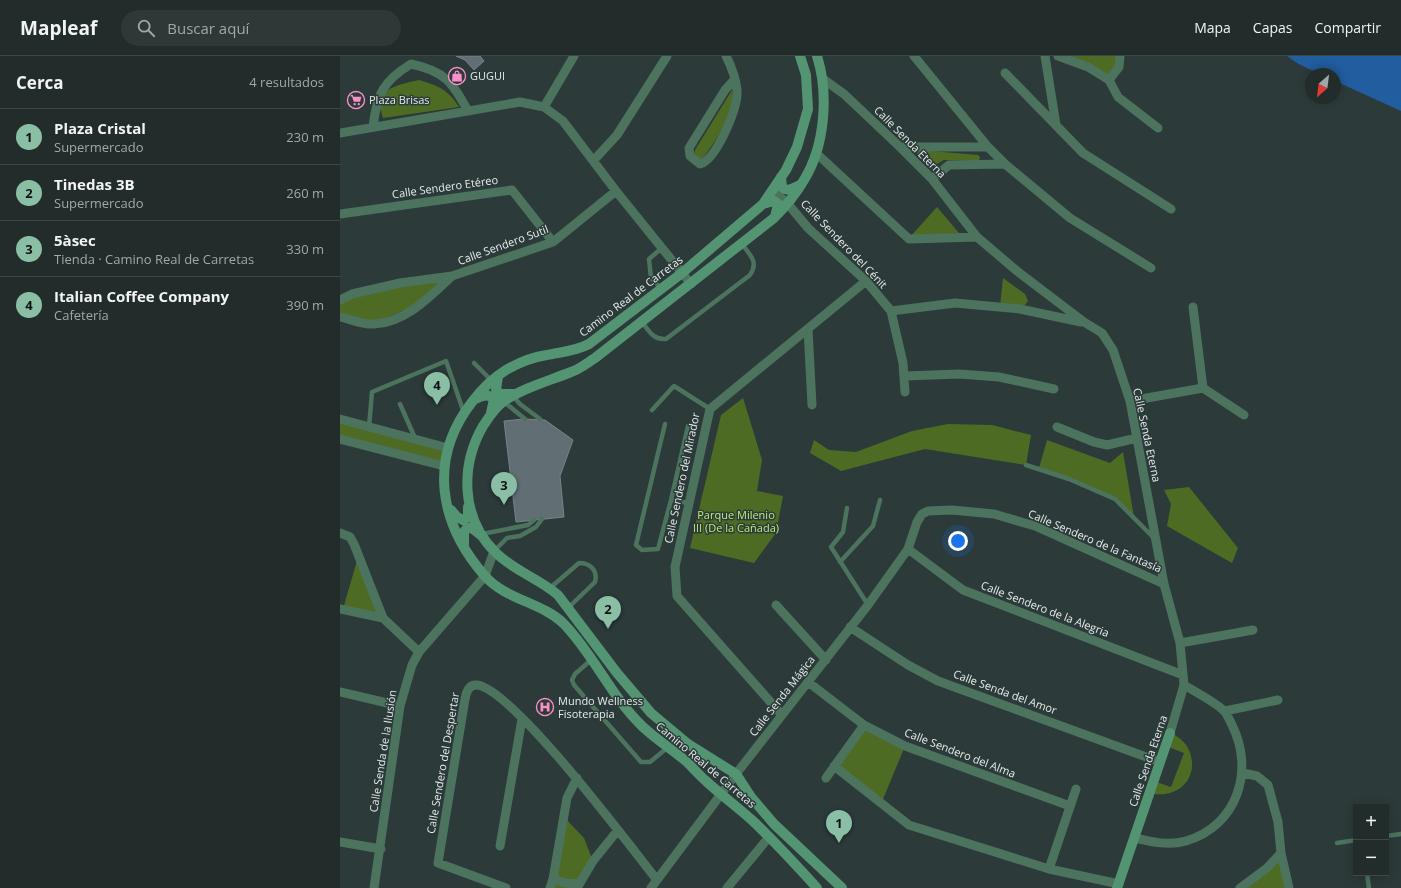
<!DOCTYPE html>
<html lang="es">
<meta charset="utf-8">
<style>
:root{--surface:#212c2b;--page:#2d3837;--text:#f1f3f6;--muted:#a2a7a9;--line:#3e4847;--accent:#8abfa5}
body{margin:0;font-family:"Open Sans",sans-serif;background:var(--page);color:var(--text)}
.controls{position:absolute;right:12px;bottom:12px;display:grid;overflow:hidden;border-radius:0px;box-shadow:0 2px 10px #0003}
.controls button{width:36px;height:36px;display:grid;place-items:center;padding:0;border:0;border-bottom:1px solid var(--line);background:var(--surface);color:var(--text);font:20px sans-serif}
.compass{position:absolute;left:965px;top:12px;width:36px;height:36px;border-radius:50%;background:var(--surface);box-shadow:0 2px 10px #0003;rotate:208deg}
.you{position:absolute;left:618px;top:485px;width:14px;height:14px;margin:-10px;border:3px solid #fff;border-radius:50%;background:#1a73e8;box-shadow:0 0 0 6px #1a73e833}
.badge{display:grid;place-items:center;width:26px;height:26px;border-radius:50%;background:var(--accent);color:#111;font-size:13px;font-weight:700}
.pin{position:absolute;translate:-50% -33px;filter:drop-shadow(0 1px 2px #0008)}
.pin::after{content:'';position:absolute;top:21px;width:14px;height:12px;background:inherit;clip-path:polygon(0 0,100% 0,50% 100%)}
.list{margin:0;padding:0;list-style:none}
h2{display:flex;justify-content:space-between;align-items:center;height:52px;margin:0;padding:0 16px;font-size:17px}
h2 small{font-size:13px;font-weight:400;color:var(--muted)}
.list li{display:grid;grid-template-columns:26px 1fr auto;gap:12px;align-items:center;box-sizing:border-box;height:56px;padding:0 16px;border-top:1px solid var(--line)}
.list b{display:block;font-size:15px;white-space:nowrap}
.list p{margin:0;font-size:13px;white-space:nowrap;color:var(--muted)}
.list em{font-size:13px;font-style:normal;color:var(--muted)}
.icon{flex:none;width:22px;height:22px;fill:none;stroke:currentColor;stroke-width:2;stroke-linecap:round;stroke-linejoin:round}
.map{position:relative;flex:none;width:1061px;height:832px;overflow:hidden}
header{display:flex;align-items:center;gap:24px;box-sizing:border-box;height:56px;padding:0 20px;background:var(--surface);border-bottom:1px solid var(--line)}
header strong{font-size:19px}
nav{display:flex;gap:22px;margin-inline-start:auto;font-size:14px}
.search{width:280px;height:36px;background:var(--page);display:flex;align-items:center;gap:10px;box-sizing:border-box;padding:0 14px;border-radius:22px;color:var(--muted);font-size:15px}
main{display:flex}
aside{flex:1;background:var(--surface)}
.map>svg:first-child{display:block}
.green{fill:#4e6b24}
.water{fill:#215d9f}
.building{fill:#616f75;stroke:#75848a}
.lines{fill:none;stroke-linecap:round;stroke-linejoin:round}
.lane{stroke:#4c735e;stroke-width:4.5}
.street{stroke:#4c735e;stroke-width:9}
.secondary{stroke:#539472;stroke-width:10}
.labels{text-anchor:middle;stroke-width:3;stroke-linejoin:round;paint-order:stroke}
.poi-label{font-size:11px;fill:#e3eceb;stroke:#2c3a39;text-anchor:start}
.street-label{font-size:11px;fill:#e3eceb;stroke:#2c3a39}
.park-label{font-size:11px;fill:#bcee7c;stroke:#2c3a39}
</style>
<header>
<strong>Mapleaf</strong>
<div class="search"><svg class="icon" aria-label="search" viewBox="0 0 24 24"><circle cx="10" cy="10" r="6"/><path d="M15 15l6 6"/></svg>Buscar aquí</div>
<nav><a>Mapa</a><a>Capas</a><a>Compartir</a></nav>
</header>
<main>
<aside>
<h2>Cerca<small>4 resultados</small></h2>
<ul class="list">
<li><span class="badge">1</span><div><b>Plaza Cristal</b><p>Supermercado</p></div><em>230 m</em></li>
<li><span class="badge">2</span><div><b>Tinedas 3B</b><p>Supermercado</p></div><em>260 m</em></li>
<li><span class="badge">3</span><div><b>5àsec</b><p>Tienda · Camino Real de Carretas</p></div><em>330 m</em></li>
<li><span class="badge">4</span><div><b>Italian Coffee Company</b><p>Cafetería</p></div><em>390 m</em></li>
</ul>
</aside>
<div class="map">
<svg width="1061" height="832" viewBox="0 0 1061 832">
<rect width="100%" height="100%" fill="#2c3a39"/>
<path class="green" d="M 718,0 L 780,0 L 769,24 Z
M 79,24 C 97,29 109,34 119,51 L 43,62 C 33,32 57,29 79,24 Z
M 392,34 C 397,53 373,91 360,105 L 354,99 L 355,94 Z
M 580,94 L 638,99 L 640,101 L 639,105 L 604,104 L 590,112 L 578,100 L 577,97 Z
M 597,151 L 619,177 L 570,181 Z
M 112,220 L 85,245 L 33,268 L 0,261 L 0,244 Z
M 663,222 L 685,238 L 688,245 L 684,250 L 660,251 Z
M 403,342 L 422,404 L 417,435 L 443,440 L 436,477 L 414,507 L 350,492 L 381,359 Z
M 0,363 L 108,392 L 104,410 L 0,383 Z
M 608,368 L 652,369 L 691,379 L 686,409 L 585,393 L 501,415 L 470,397 L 474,384 L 489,394 L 516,396 L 572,375 Z
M 707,384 L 770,407 L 783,396 L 794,461 L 775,443 L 699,412 Z
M 849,431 L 898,492 L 892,507 L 827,470 L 831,448 L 824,434 Z
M 18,501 L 43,562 L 3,553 Z
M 524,669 L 565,690 L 541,748 L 494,710 Z
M 830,677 C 859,687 860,729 830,737 C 823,739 816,738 808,738 L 813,725 L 831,731 L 844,697 L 826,690 Z
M 224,761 L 244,782 L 253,805 L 237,832 L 210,832 Z
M 941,797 L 949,832 L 900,832 Z"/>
<path class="water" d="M 947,0 L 1061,0 L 1061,55 L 995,25 L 995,18 C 977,18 961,11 947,0 Z"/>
<path class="building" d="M 116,0 L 140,0 L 144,5 L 134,14 L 125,4 Z
M 185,363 L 205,364 L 233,384 L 220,420 L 224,461 L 176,466 L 164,365 Z"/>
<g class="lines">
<path class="lane" d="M 321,232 L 311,222 L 309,203 L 322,192
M 302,266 C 309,275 313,284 326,283 L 410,219 C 419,206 410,199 402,188
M 134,307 L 152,325
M 173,340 L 180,348 L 200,363
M 163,345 L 185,363
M 60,348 L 75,382
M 312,354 L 334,330 L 370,353
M 325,368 L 296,489 L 302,494 L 318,493 L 331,444 L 348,447
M 29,371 L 32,336 L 106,305 L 124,357
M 686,409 L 729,423 L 775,443 L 814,482
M 331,444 L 348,370
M 507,452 L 503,476 L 491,491 L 528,549
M 142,478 L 188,469 L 194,464
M 154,495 L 167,482 L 180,480 L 196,471 L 202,463
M 500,506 L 533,470 L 540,444
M 210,532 L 239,507 C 250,507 258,514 255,526 L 228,552
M 251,604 L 235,618 L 232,624 L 234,629 L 301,706 L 310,706 L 327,692
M 1046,780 L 1061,778
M 997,787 L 1016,784
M 1027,817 L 1029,832"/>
<path class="street" d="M 386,0 C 391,9 398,28 397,39 C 396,55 376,104 360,108 L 350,100 L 349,92 L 385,34 L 394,24
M 574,0 L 648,91 L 665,108 L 730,162 L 811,212
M 705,0 L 716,69
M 718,0 L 748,11 L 769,24 L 778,41 L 818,72
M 665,17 L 743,97 L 831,153
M 483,23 L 504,38 L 560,91 L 592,123 L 637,181 L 677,215 L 744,266 L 762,277 L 773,294 L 790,345 L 824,528 L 840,587 L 844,629 L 830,677
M 769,24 L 779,11 L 780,0
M 204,51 L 234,0
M 33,71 C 37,38 43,25 71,8 C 105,15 112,26 128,55
M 0,77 L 180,46 L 204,51 L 223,65 L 276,135 L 351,228
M 560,91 L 648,91
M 476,97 L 569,183 L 637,181
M 254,104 L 277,79 L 327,0
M 592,123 L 609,109 L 665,108
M 433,134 L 448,148 L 468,172 L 526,225 L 551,255 L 563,307 L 565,336
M 0,158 L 172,134 L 213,186
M 0,244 L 12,238 L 60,227 L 112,220 L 213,186 L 276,135
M 853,251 L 863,332 L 904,359
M 551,255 L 615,247 L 680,253 L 741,266
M 0,261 C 10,263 23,269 34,268 C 65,267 91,240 112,220
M 468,273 L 472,349
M 565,320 L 619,318 L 659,321 L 714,333
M 790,345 L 863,332
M 0,363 L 108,392
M 717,371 L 754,386 L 767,389 L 797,382
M 0,383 L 104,410
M 0,477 L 10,481 L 14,488 L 43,562 L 79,596
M 568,493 L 623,534 L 843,619
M 436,549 L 486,604
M 0,553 L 43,562
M 510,571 L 568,609 L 598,625 L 820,706
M 840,587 L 913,574
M 468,626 L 524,669 L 565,690 L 730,750
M 0,636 L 60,650
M 885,655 L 938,644
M 442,659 L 337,540 L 335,511 L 370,353 L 526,225
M 494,710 L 569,769 L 709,813 L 779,828
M 903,717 L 917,720 L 928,729 L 938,766 L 941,797 L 949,832
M 486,722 L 524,669
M 795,782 C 812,786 829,790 846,785 C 897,770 915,715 892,669 C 890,665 888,660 885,656 C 879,648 854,635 844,629
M 0,786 L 41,793
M 160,790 L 182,663
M 709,813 L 736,733
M 213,823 L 225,827 L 239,828
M 34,832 L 60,650 L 72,609 L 79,596 L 145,520 L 154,495
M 166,832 L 98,807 L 125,643 C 126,637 128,628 137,629 C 173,633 290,790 317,824
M 210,832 L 213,823 L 227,742 L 237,722
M 237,832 L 253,805 L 278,774
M 311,832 L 396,718 L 528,549 L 568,493 L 577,466 L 582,458 L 588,455 L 612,454 L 654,458 L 695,470 L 824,528
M 387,832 L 429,781
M 900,832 L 927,812 L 941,797"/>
<path class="secondary" d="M 460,0 L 466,19 L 468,53 L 457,91 L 446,114 L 423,148 L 342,217 L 249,288 C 236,295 221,296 207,299 C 193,301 178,307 166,314 C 153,322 141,334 132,346 C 88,403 99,467 144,519 C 165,544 202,546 224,568 C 254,599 272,642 303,671 C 317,684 333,694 347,706 C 353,712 359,719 366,725 C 382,740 399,752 414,766 C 436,787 457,810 477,832
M 477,0 C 489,38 485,90 464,124 C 456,138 445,151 434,162 L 255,302 C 247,307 240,313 231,316 C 209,325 185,331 164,345 C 155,351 149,361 143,370 C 120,410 121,462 155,496 C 174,515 198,522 218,539 L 277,617 L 311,657 L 348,688 L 396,718 L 411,741 L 434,768 L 502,832
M 441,121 L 442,131 L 445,133 L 449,134 L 460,129
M 423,148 L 434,145 L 438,148 L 435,161
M 158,320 L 156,334 L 160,338 L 174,338
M 135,343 C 143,340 147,337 154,343 L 151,357
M 111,454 L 117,461 L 123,464 L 128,461 L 128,451
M 124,489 L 124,476 L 127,472 L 132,472 L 142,480
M 777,832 L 830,677"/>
</g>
<defs>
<g id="shop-ring" transform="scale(0.9)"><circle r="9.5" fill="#2c3a39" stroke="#f98fc8" stroke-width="1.5"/><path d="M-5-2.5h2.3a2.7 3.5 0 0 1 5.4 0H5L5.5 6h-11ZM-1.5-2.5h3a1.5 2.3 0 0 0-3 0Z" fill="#f98fc8"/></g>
<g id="supermarket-ring" transform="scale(0.9)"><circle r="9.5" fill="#2c3a39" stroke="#f98fc8" stroke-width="1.5"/><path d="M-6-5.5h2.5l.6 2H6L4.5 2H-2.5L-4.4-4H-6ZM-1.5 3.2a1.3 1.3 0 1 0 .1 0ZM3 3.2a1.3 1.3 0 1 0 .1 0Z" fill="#f98fc8"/></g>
<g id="hospital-ring" transform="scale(0.9)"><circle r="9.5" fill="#2c3a39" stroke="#f98fc8" stroke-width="1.5"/><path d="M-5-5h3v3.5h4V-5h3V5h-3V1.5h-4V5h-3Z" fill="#f98fc8"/></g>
</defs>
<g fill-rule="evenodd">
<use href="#shop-ring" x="117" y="20"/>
<use href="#supermarket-ring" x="16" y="44"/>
<use href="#hospital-ring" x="205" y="651"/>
</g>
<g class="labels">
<g class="poi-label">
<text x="130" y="24">GUGUI</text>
<text x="29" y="48">Plaza Brisas</text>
<text x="218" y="649">Mundo Wellness<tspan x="218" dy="13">Fisoterapia</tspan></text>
</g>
<g class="street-label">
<text transform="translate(570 86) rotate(45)" y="4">Calle Senda Eterna</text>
<text transform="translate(105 131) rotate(-8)" y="4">Calle Sendero Etéreo</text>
<text transform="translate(504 188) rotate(46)" y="4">Calle Sendero del Cénit</text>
<text transform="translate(163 189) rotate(-20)" y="4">Calle Sendero Sutil</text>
<text transform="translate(291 240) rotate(-37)" y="4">Camino Real de Carretas</text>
<text transform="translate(807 379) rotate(78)" y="4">Calle Senda Eterna</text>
<text transform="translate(342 422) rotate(-78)" y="4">Calle Sendero del Mirador</text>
<text transform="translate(755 485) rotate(23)" y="4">Calle Sendero de la Fantasía</text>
<text transform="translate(705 553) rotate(21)" y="4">Calle Sendero de la Alegria</text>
<text transform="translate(665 636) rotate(20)" y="4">Calle Senda del Amor</text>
<text transform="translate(442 640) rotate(-52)" y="4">Calle Senda Mágica</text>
<text transform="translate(43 695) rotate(-81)" y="4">Calle Senda de la Ilusión</text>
<text transform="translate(620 697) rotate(21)" y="4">Calle Sendero del Alma</text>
<text transform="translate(808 705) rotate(-71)" y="4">Calle Senda Eterna</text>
<text transform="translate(103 707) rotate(-80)" y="4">Calle Sendero del Despertar</text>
<text transform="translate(366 709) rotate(40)" y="4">Camino Real de Carretas</text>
</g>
<g class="park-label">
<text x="396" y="463">Parque Milenio<tspan x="396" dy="13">III (De la Cañada)</tspan></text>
</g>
</g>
</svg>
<div class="controls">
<button>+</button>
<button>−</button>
</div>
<svg class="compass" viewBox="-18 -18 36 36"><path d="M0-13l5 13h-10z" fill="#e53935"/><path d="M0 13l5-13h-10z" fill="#a2a7a9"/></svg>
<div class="you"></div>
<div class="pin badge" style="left:499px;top:787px">1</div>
<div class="pin badge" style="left:268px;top:573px">2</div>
<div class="pin badge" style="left:164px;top:449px">3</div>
<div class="pin badge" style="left:97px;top:349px">4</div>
</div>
</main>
